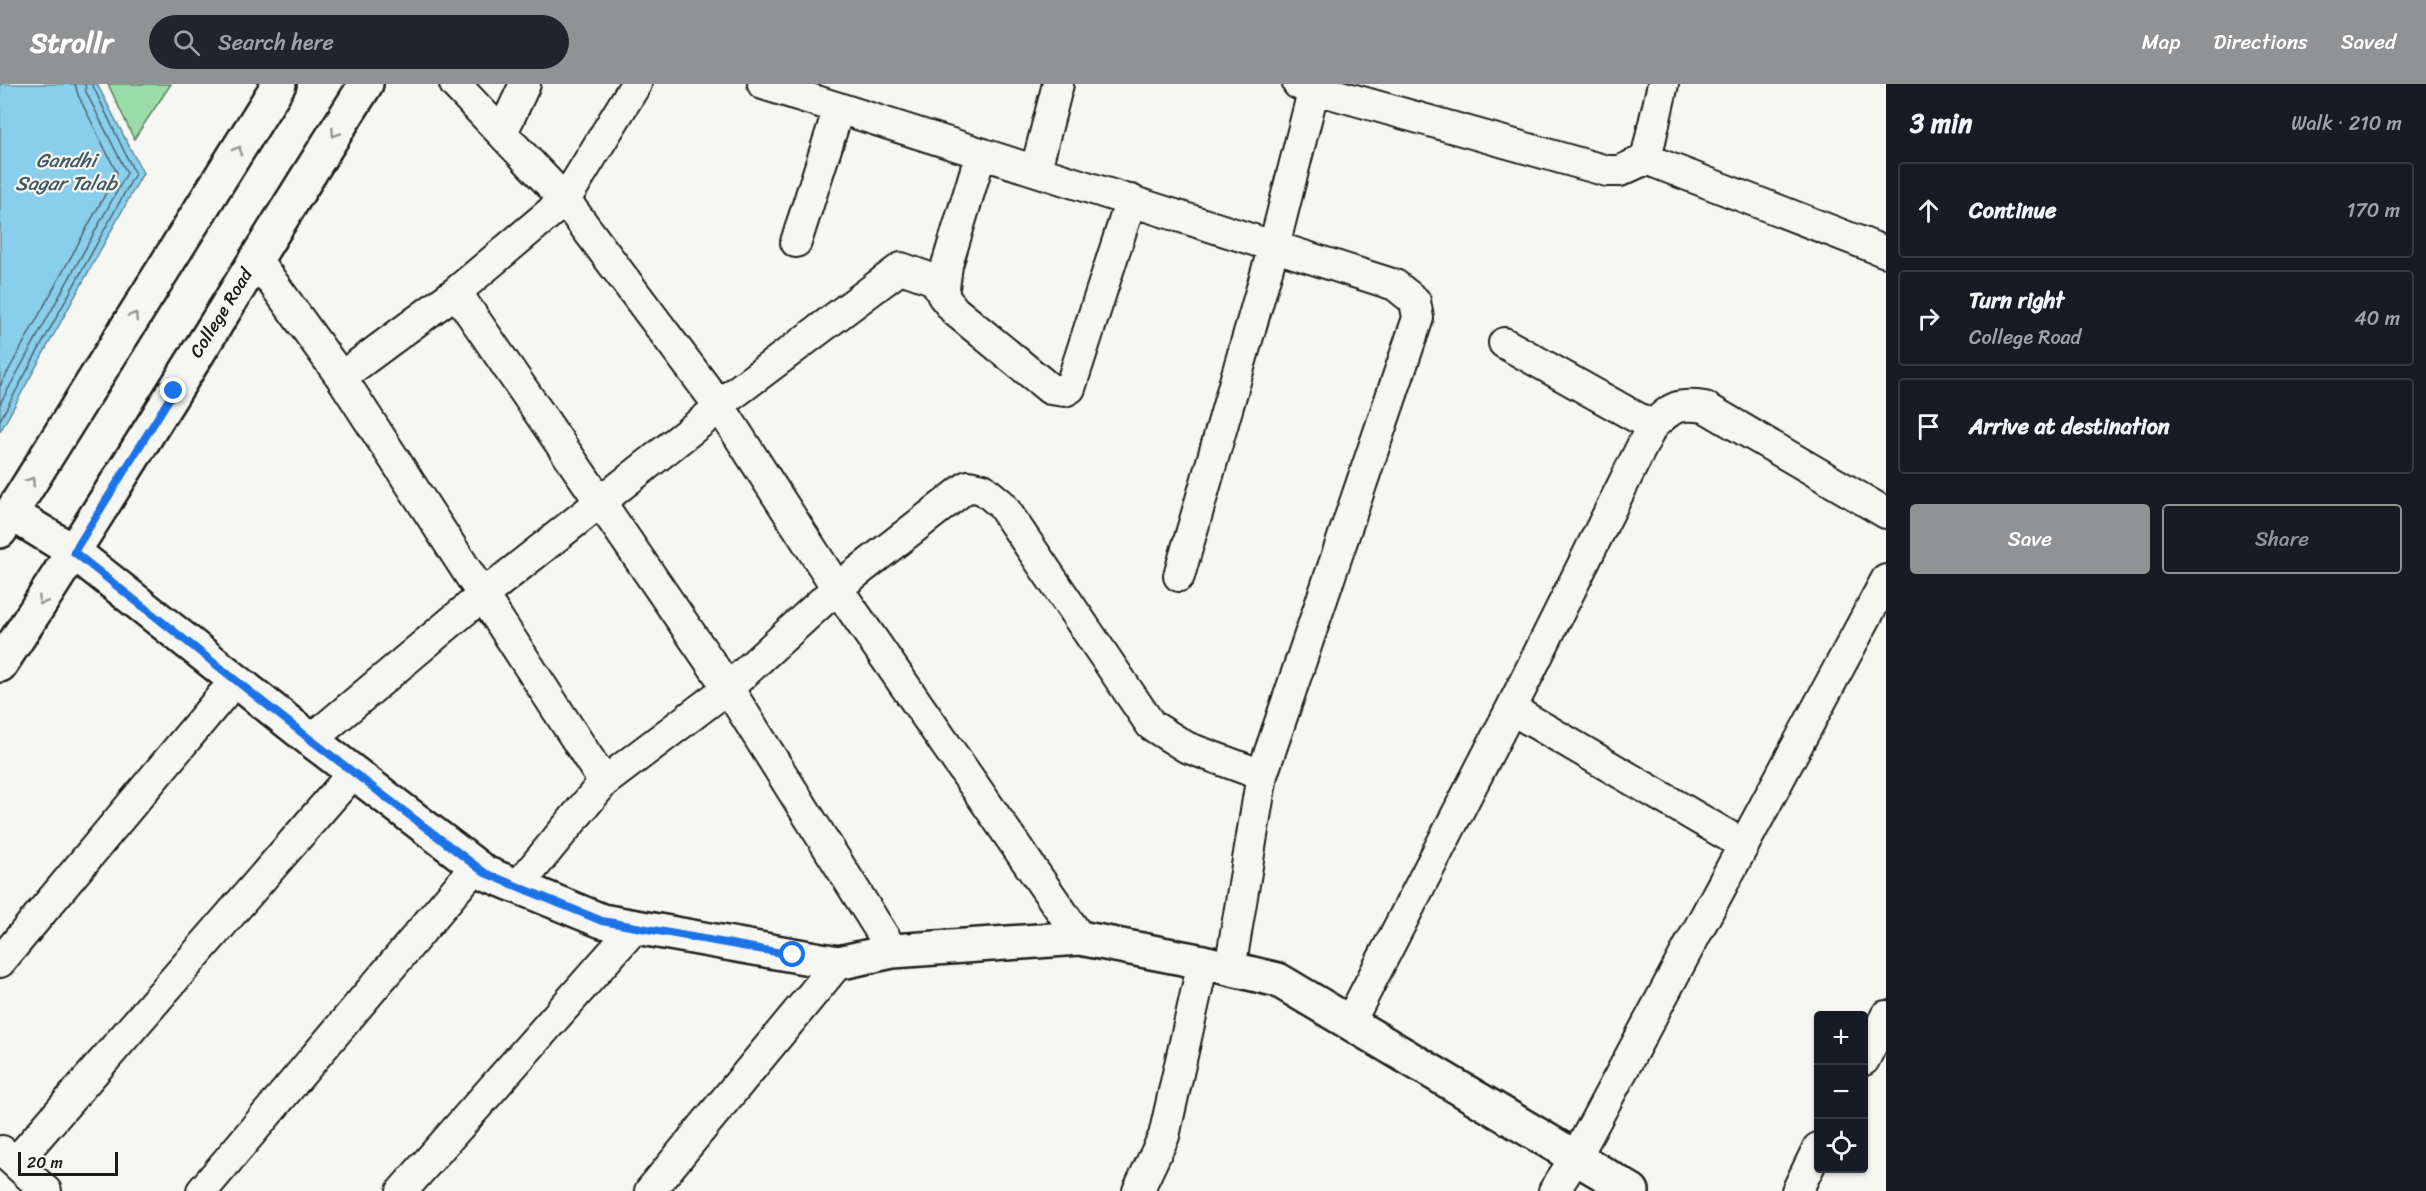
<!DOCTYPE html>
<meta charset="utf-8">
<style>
:root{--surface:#171b24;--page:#20242c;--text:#f1f3f6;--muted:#9ea1a6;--line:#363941;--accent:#919294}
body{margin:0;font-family:Sriracha,sans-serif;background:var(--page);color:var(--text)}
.controls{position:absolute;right:18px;bottom:18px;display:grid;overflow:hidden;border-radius:6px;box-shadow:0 2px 4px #0004}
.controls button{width:54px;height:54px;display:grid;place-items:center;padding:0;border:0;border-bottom:2px solid var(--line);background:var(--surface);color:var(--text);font:30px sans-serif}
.scale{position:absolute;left:18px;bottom:15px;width:100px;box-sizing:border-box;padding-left:6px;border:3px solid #1c1c1c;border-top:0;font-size:16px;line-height:21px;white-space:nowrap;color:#1c1c1c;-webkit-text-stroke:4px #f6f6f2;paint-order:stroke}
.stop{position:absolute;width:18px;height:18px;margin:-14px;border:4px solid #1a73e8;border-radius:50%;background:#fff}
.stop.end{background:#1a73e8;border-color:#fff;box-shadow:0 2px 6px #0008}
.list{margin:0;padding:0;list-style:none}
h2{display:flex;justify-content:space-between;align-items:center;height:78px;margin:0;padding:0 24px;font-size:26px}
h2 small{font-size:20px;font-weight:400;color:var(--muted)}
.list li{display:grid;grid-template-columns:39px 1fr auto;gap:18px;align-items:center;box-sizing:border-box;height:96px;margin:0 12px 12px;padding:0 12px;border:2px solid var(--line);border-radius:6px}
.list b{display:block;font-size:22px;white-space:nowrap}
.list p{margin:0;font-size:20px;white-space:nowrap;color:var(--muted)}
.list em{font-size:20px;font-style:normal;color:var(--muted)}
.actions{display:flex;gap:12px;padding:18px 24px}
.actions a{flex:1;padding:14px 0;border:2px solid var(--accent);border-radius:6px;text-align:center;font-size:21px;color:var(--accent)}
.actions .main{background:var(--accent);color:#fff}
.icon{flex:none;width:33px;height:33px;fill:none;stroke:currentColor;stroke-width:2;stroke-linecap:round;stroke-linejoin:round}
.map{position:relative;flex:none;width:1886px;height:1107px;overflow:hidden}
header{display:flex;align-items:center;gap:36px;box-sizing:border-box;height:84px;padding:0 30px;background:var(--accent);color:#fff}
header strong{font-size:28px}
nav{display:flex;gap:33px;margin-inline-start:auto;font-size:21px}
.search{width:420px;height:54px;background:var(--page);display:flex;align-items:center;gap:15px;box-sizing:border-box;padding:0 21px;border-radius:33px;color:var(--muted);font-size:22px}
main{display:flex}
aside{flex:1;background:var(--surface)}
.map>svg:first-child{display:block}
.green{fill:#9bdda8;stroke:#5c7c62;stroke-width:1.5}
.water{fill:#89ceea;stroke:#5d8798;stroke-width:1.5}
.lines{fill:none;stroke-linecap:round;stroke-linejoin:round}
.shore{stroke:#48636e;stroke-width:1.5}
.street-casing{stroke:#1c1c1c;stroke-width:34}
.secondary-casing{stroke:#1c1c1c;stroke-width:38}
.street{stroke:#f6f6f2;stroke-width:30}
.secondary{stroke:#f6f6f2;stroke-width:33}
.oneway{stroke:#949492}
.route{stroke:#1a73e8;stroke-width:8}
.labels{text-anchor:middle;stroke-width:4.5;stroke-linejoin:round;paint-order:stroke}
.street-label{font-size:18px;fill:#1c1c1c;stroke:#f6f6f2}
.water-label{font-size:20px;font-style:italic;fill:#425a64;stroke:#f6f6f2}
</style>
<header>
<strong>Strollr</strong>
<div class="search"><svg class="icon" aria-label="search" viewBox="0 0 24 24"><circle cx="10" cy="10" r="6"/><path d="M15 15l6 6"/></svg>Search here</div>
<nav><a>Map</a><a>Directions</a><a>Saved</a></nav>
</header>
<main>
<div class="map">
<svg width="1886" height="1107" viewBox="0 0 1886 1107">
<rect width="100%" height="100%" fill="#f6f6f2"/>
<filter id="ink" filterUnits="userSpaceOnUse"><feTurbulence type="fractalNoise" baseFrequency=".0167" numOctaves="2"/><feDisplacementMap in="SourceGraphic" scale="12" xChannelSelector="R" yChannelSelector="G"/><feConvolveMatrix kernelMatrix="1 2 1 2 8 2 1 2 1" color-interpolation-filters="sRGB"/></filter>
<g filter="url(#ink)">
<path class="green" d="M 108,0 L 171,0 L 134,55 Z"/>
<path class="water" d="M 0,0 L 97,0 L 143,89 L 0,348 Z"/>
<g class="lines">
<path class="shore" d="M 0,302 L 117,89 L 78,11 L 75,0
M 0,320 L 127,89 L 86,8 L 85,0
M 0,336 L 135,90 L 92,0"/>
<g class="street-casing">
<path id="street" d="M 455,0 L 565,116 L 720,323 L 837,504 L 1080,854
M 763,0 L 1395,201 L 1415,217 L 1418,234 L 1262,691 L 1230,885
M 1298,0 L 1607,87 L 1620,87 L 1646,75 L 1886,168
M 502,49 L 525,0
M 981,69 L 947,181 L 943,212 L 955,227 L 1050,305 L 1065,307 L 1070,304 L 1131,116
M 1646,75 L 1663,0
M 1036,85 L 1058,0
M 796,158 L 839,24
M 255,174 L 341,293 L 604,698
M 456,208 L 728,604 L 893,867
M 1504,259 L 1652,342
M 341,293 L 456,208 L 565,116 L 636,0
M 1179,492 L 1274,162 L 1315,0
M 1511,625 L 1744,761
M 311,656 L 483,511 L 720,323 L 728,314 L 901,184 L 935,196 L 943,212
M 518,802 L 604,698 L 728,604 L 837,504 L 968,402 L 983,405 L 1001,420 L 1151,641 L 1186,663 L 1262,691
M 0,878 L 222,612
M 1350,938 L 1511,625 L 1652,342 C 1673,323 1676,319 1705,323 L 1886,429
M 1864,976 L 1886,932
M 2,1067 L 46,1107
M 15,1079 L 353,689
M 202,1107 L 476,782
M 402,1107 L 636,842
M 650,1107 L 838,879
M 1138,1107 L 1164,1052 L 1203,878
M 1554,1107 L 1576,1073 L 1886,496
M 1797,1107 L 1818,1064"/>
</g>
<g class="secondary-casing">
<path id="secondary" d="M 11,429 L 74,468 L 311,656 L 485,789 L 602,837 L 838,879 L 893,867 L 1080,854 L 1203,878 L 1278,896 L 1632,1107
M 0,447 L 279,0
M 0,581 C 126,390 243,193 366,0"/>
</g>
<use href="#street" class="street"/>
<use href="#secondary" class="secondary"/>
</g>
<defs><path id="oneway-chevron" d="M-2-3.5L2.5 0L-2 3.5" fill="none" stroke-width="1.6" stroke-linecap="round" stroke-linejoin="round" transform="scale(1.5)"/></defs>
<g class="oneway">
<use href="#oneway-chevron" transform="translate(335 49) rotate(123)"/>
<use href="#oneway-chevron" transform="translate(238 66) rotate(-58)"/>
<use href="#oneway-chevron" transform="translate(134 232) rotate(-58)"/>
<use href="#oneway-chevron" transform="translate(31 397) rotate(-58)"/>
<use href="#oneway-chevron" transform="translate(42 517) rotate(123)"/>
</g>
</g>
<g class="lines" filter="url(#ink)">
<path class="route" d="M 174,307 L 74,468 L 311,656 L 485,789 L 602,837 L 793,871"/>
</g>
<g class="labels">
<g class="street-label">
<text transform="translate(221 229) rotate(-58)" y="6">College Road</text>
</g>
<g class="water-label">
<text x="66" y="83">Gandhi<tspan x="66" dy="23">Sagar Talab</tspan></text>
</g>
</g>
</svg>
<div class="controls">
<button>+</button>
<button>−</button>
<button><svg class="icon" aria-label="locate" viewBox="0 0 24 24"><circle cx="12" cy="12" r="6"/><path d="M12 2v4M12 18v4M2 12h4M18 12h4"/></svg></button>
</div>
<div class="scale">20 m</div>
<div class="stop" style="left:793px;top:871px"></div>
<div class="stop end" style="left:174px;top:307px"></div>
</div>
<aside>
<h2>3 min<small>Walk · 210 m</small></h2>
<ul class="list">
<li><svg class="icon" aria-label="ahead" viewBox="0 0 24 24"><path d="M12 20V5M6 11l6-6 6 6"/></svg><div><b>Continue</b></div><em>170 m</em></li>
<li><svg class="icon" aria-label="right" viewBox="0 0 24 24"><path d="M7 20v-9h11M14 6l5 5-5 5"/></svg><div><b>Turn right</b><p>College Road</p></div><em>40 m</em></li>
<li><svg class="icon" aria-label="arrive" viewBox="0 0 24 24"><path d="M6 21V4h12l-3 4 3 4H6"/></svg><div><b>Arrive at destination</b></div></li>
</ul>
<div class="actions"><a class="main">Save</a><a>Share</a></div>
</aside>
</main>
